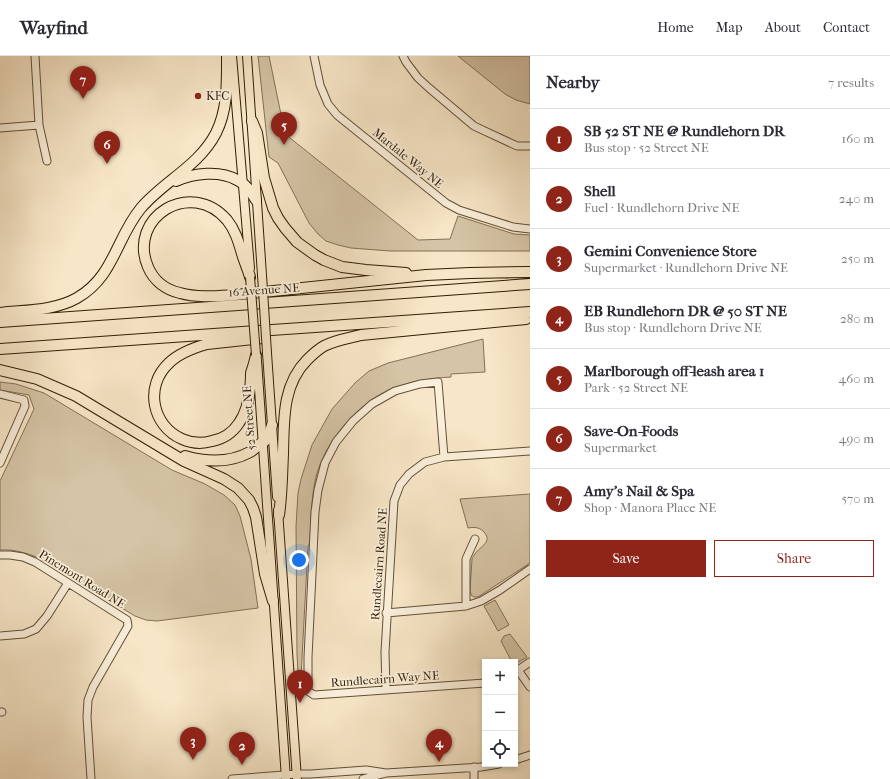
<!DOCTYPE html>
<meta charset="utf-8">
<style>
:root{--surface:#fff;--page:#f2f2f3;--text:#2b2b33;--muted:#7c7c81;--line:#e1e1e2;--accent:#8f2418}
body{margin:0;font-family:"IM FELL French Canon",serif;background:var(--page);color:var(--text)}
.controls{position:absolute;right:12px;bottom:12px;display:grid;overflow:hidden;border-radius:0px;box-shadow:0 2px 6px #0003}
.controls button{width:36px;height:36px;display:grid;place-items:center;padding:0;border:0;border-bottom:1px solid var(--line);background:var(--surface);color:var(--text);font:20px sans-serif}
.you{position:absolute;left:299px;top:504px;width:14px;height:14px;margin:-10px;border:3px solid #fff;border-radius:50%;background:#1a73e8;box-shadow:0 0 0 6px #1a73e833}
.badge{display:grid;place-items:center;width:26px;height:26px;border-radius:50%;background:var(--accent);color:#fff;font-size:13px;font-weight:700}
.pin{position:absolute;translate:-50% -33px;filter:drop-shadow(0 1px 2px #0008)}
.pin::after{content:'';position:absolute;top:21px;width:14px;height:12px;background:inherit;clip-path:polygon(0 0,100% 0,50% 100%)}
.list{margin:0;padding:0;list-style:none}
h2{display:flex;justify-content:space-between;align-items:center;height:52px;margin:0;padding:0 16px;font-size:17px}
h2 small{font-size:13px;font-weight:400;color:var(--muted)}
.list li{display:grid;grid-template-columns:26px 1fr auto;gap:12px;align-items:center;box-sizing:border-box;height:60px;padding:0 16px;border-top:1px solid var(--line)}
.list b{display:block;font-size:15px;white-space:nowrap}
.list p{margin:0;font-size:13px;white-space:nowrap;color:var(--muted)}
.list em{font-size:13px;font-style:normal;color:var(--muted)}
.actions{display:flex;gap:8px;padding:12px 16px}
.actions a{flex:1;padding:9px 0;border:1px solid var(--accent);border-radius:0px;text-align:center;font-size:14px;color:var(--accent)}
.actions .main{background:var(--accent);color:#fff}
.icon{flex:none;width:22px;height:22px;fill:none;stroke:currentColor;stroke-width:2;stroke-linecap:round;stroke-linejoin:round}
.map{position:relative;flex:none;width:530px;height:723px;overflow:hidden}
header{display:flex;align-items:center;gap:24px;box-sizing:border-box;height:56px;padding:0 20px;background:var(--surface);border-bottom:1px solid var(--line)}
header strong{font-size:19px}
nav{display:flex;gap:22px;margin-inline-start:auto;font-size:14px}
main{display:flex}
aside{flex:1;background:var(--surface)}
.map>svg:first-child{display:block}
.green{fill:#d5c4a6;stroke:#827156}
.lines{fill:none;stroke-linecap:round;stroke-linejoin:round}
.minor-casing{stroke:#625036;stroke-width:9}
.major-casing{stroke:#301e05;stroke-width:10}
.highway-casing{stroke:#301e05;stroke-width:12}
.minor{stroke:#faefdb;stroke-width:7}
.major{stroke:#f7e6c7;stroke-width:8}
.highway{stroke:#f7e6c7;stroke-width:10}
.major-bridge-casing{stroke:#301e05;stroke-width:10;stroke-linecap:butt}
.major-bridge{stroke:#f7e6c7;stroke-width:8}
.poi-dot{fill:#8f2418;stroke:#faefdb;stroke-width:1.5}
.labels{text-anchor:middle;stroke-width:3.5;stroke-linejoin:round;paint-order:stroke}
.poi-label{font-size:12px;fill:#301e05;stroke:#faefdb;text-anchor:start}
.street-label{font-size:12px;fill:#301e05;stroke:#faefdb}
</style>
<header>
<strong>Wayfind</strong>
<nav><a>Home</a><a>Map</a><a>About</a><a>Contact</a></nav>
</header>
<main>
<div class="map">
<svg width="530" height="723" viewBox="0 0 530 723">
<rect width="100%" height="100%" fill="#f7e6c7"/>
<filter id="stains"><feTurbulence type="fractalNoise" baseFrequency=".005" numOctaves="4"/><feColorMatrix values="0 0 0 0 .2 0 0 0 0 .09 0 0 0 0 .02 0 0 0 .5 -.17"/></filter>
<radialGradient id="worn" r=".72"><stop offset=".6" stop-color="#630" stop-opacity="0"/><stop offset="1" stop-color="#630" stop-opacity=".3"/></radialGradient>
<path class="green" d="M 258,0 L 269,0 L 285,78 L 418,184 L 450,183 L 458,160 L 514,178 L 530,179 L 530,195 L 390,195 L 351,192 L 338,189 L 326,185 L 318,178 L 309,167 L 278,107 L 269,101 Z
M 458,0 L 530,0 L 530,48 L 516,44 L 505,38 Z
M 483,283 L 485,316 L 451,318 L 451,321 C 432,322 413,325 394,332 C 359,345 325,385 316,421 C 311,442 311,464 310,485 L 308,491 L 301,620 L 302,634 L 299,634 L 297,598 L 296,470 L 298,437 L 301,423 L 312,389 L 332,353 L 355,327 L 369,315 L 388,307 Z
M 0,326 L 16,328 L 44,337 L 172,414 L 205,428 L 224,439 L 235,449 L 240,460 L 251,503 L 258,552 L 157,565 L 146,564 L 135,560 L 39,502 C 26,497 14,493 0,494 L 0,425 L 34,353 L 29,339 L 0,334 Z
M 530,438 L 530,507 L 478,541 L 474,541 L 471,539 L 470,534 L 472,503 C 473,501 473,500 475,498 C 480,490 494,486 483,475 C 479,471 473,471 468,472 L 460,443 Z
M 495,544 L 509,569 L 498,575 L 484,550 Z
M 510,578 L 527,601 L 515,608 L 515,606 L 512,606 L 501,585 L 504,580 Z"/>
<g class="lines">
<g class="minor-casing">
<path id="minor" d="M 35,0 L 39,69 L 47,105
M 314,0 L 320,29 L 328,48 L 337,59 L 446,147 L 459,154 L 513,171 L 530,173
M 403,0 L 406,6 L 418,22 L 429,32 L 474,70 L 517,90 L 530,90
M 0,72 L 39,69
M 0,338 L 24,344 L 25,350 L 0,407
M 444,401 L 438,326 L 420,328 L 395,335 L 372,348 L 353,365 L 336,386 L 325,407 L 318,434 L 315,456 L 308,601 L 308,635 L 314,639 L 485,627
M 0,499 L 10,499 L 23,501 L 35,506 L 89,540 L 127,564 L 128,570 L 93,631 L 88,644 L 87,661 L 91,723
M 466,550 L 466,503 L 475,483
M 386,557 L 466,550 L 481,545 L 500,534 L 530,513
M 0,580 L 24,578 L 36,573 L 47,560 L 68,527
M 518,614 L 530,631
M 515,616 L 530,606
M 386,633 L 385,596 L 394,445 L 400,429 L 409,418 L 425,406 L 444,401 L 530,395
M 0,656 L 2,656
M 515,704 L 530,699
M 474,711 L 474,723
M 232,723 L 297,718 L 311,718 L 366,714 L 386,717
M 363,723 L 386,717 L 481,711 L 499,708"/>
</g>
<g class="major-casing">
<path id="major" d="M 232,0 L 250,212
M 247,0 L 262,219
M 267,297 L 277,441
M 257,304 L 286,723
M 278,454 L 297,723"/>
</g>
<g class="highway-casing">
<path id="highway" d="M 252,65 L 257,77 L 264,122 L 273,152 L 278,162 L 285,172 L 297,186 L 315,199 L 324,204 L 342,211 L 366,214 L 406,217
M 176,125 C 194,117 220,114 237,124 C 246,128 251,136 256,144
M 250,221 C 248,214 245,207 243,201 C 239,188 236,175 227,164 C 191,122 127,161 148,211 C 154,225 166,234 180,237 C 198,242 217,240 235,239 L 426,219 L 470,217 L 530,216
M 0,257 C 25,254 54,255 77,242 C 114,221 116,182 141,152 C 164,125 199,110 216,77 C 228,53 227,26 227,0
M 0,266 L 530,228
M 0,293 L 530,256
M 256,299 C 255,305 253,311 251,317 C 251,322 251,327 250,332 C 249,344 246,357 239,367 C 233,376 223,383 212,385 C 202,388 191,387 182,383 C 152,370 144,330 169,307 C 179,297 193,292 207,288 L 263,282
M 0,314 L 37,323 L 76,340 L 184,405 L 224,423 L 238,432 L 249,444 L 253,452 L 256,461 L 265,518 L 273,545
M 185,400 C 206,406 230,407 250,396 C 256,393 259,387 265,385 L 269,379 L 272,369
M 279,459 C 282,439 282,419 283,398 C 284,365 282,329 307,304 C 312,299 317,294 324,290 C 335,284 349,282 361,279 L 526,263"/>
</g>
<use href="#minor" class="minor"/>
<use href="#major" class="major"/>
<use href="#highway" class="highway"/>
<g class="major-bridge-casing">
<path id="major-bridge" d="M 262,219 L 267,297
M 250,221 L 256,299"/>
</g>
<use href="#major-bridge" class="major-bridge"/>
</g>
<circle class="poi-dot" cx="198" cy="40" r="4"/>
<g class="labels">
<g class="poi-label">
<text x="206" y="44">KFC</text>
</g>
<g class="street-label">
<text transform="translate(408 102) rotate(39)" y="4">Mardale Way NE</text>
<text transform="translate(264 234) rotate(-4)" y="4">16 Avenue NE</text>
<text transform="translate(249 362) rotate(-94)" y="4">52 Street NE</text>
<text transform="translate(379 508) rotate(-86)" y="4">Rundlecairn Road NE</text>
<text transform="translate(82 523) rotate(32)" y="4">Pinemont Road NE</text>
<text transform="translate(385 623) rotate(-4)" y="4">Rundlecairn Way NE</text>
</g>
</g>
<rect width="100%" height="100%" filter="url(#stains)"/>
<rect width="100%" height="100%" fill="url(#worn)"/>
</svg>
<div class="controls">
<button>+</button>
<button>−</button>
<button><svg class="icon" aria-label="locate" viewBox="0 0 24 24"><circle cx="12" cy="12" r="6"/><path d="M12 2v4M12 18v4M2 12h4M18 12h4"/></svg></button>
</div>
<div class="you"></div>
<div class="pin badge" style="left:300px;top:647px">1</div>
<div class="pin badge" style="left:242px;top:709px">2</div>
<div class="pin badge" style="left:193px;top:704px">3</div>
<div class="pin badge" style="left:439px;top:706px">4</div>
<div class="pin badge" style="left:284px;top:89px">5</div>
<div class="pin badge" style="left:107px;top:108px">6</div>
<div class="pin badge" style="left:83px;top:43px">7</div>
</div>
<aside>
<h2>Nearby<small>7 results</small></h2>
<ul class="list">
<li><span class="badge">1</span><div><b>SB 52 ST NE @ Rundlehorn DR</b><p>Bus stop · 52 Street NE</p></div><em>160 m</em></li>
<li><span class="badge">2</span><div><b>Shell</b><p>Fuel · Rundlehorn Drive NE</p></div><em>240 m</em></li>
<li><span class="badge">3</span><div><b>Gemini Convenience Store</b><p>Supermarket · Rundlehorn Drive NE</p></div><em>250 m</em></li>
<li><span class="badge">4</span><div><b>EB Rundlehorn DR @ 50 ST NE</b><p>Bus stop · Rundlehorn Drive NE</p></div><em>280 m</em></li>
<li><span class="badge">5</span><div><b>Marlborough off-leash area 1</b><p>Park · 52 Street NE</p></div><em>460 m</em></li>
<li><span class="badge">6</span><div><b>Save-On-Foods</b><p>Supermarket</p></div><em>490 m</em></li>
<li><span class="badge">7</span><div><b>Amy's Nail &amp; Spa</b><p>Shop · Manora Place NE</p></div><em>570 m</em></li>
</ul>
<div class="actions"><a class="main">Save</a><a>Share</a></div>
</aside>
</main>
